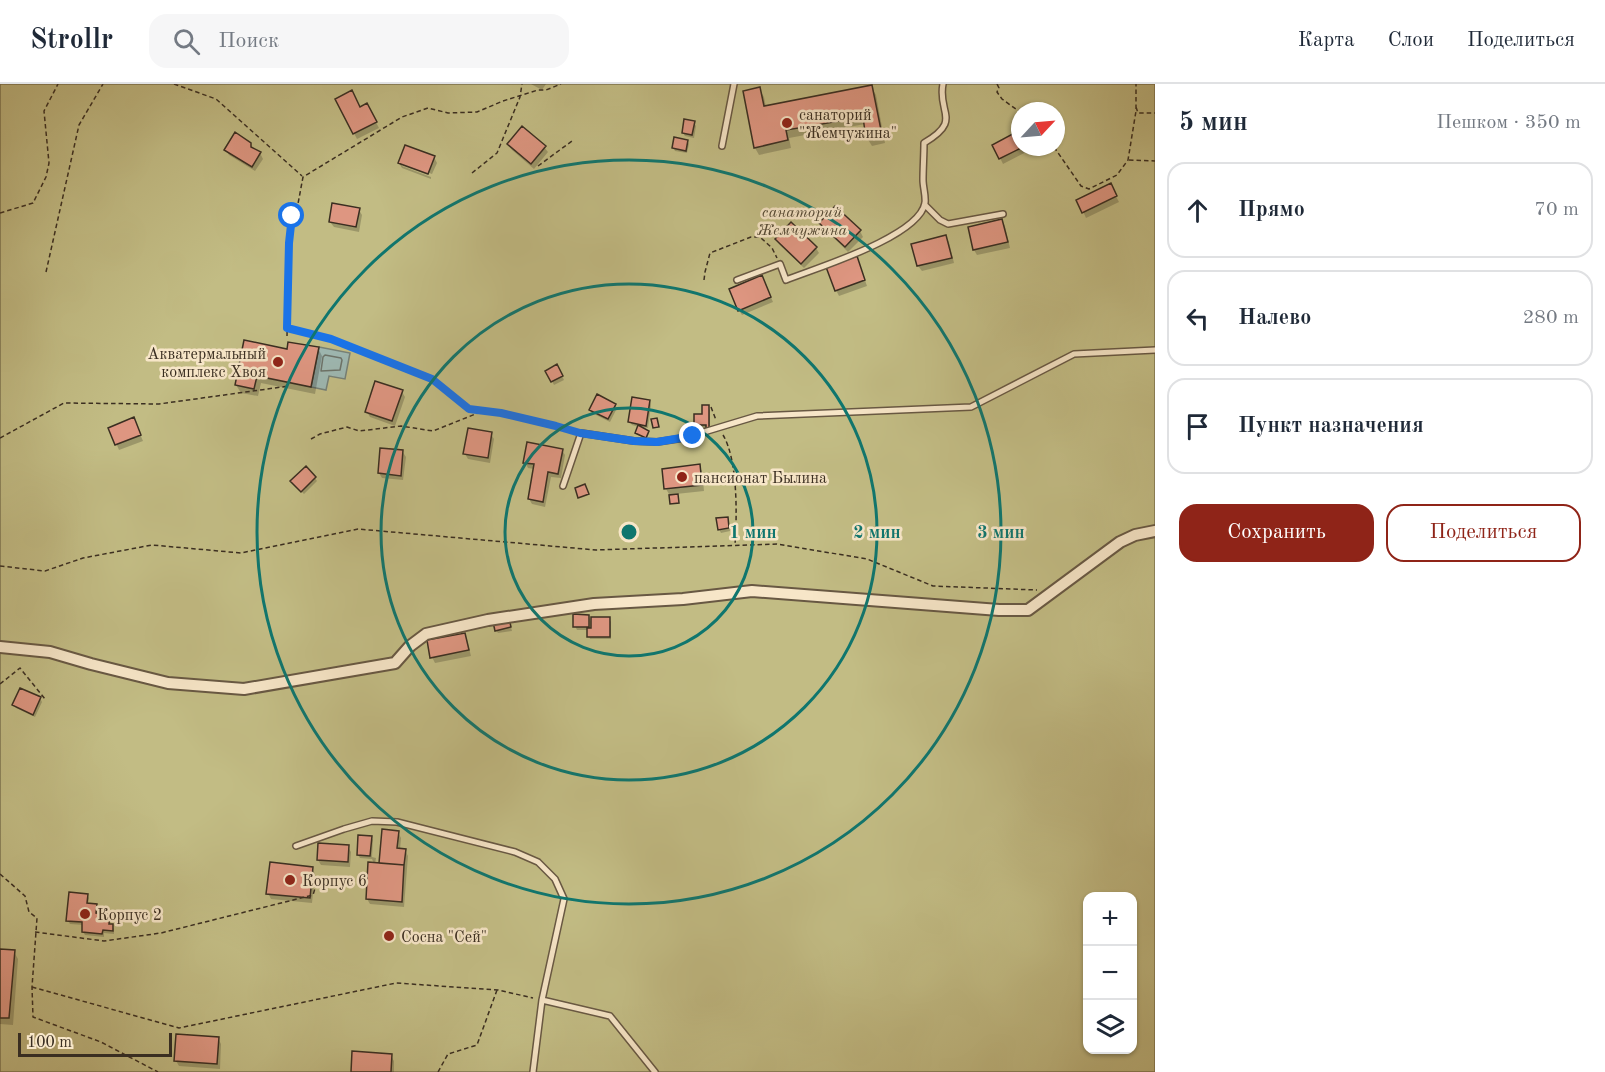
<!DOCTYPE html>
<html lang="ru">
<meta charset="utf-8">
<style>
:root{--surface:#fff;--page:#f6f6f7;--text:#1f2937;--muted:#747a83;--line:#e0e1e3;--accent:#8f2418}
body{margin:0;font-family:"Old Standard TT",serif;background:var(--page);color:var(--text)}
.controls{position:absolute;right:18px;bottom:18px;display:grid;overflow:hidden;border-radius:12px;box-shadow:0 2px 4px #0004}
.controls button{width:54px;height:54px;display:grid;place-items:center;padding:0;border:0;border-bottom:2px solid var(--line);background:var(--surface);color:var(--text);font:30px sans-serif}
.compass{position:absolute;left:1011px;top:18px;width:54px;height:54px;border-radius:50%;background:var(--surface);box-shadow:0 2px 4px #0004;rotate:64deg}
.scale{position:absolute;left:18px;bottom:15px;width:154px;box-sizing:border-box;padding-left:6px;border:3px solid #3a2e21;border-top:0;font-size:16px;line-height:21px;white-space:nowrap;color:#3a2e21;-webkit-text-stroke:4px #f7e6c8;paint-order:stroke}
.stop{position:absolute;width:18px;height:18px;margin:-14px;border:4px solid #1a73e8;border-radius:50%;background:#fff}
.stop.end{background:#1a73e8;border-color:#fff;box-shadow:0 2px 6px #0008}
.list{margin:0;padding:0;list-style:none}
h2{display:flex;justify-content:space-between;align-items:center;height:78px;margin:0;padding:0 24px;font-size:26px}
h2 small{font-size:20px;font-weight:400;color:var(--muted)}
.list li{display:grid;grid-template-columns:39px 1fr auto;gap:18px;align-items:center;box-sizing:border-box;height:96px;margin:0 12px 12px;padding:0 12px;border:2px solid var(--line);border-radius:18px}
.list b{display:block;font-size:22px;white-space:nowrap}
.list em{font-size:20px;font-style:normal;color:var(--muted)}
.actions{display:flex;gap:12px;padding:18px 24px}
.actions a{flex:1;padding:14px 0;border:2px solid var(--accent);border-radius:18px;text-align:center;font-size:21px;color:var(--accent)}
.actions .main{background:var(--accent);color:#fff}
.icon{flex:none;width:33px;height:33px;fill:none;stroke:currentColor;stroke-width:2;stroke-linecap:round;stroke-linejoin:round}
.map{position:relative;flex:none;width:1155px;height:988px;overflow:hidden}
header{display:flex;align-items:center;gap:36px;box-sizing:border-box;height:84px;padding:0 30px;background:var(--surface);border-bottom:2px solid var(--line)}
header strong{font-size:28px}
nav{display:flex;gap:33px;margin-inline-start:auto;font-size:21px}
.search{width:420px;height:54px;background:var(--page);display:flex;align-items:center;gap:15px;box-sizing:border-box;padding:0 21px;border-radius:18px;color:var(--muted);font-size:22px}
main{display:flex}
aside{flex:1;background:var(--surface)}
.map>svg:first-child{display:block}
.green{fill:#c2bc84;stroke:#7e7552;stroke-width:1.5;fill-rule:evenodd}
.water{fill:#9eb8b2;stroke:#768178;stroke-width:1.5}
.shadow{fill:#0003}
.lines{fill:none;stroke-linecap:round;stroke-linejoin:round}
.shore{stroke:#6c736a;stroke-width:1.5}
.building{fill:#de9681;stroke:#3a2e21;stroke-width:1.5}
.lane-casing{stroke:#685843;stroke-width:8}
.street-casing{stroke:#685843;stroke-width:14}
.path{stroke:#3a2e21;stroke-width:1.5;stroke-dasharray:4.5 3;stroke-linecap:butt}
.lane{stroke:#f7e6c8;stroke-width:5}
.street{stroke:#f7e6c8;stroke-width:10}
.route{stroke:#1a73e8;stroke-width:8}
.ring{fill:none;stroke:#0f766e;stroke-width:3}
.poi-dot{fill:#8f2418;stroke:#f7e6c8;stroke-width:2}
.labels{text-anchor:middle;stroke-width:5;stroke-linejoin:round;paint-order:stroke}
.poi-label{font-size:16px;fill:#3a2e21;stroke:#f7e6c8;text-anchor:start}
.park-label{font-size:16px;font-style:italic;fill:#554a35;stroke:#f7e6c8}
.centre{fill:#0f766e;stroke:#f7e6c8;stroke-width:3}
.ring-label{font-size:18px;text-anchor:middle;font-weight:bold;fill:#0f766e;stroke:#f7e6c8;stroke-width:5;stroke-linejoin:round;paint-order:stroke}
</style>
<header>
<strong>Strollr</strong>
<div class="search"><svg class="icon" aria-label="search" viewBox="0 0 24 24"><circle cx="10" cy="10" r="6"/><path d="M15 15l6 6"/></svg>Поиск</div>
<nav><a>Карта</a><a>Слои</a><a>Поделиться</a></nav>
</header>
<main>
<div class="map">
<svg width="1155" height="988" viewBox="0 0 1155 988">
<rect width="100%" height="100%" fill="#f3d8aa"/>
<filter id="stains"><feTurbulence type="fractalNoise" baseFrequency=".00333" numOctaves="4"/><feColorMatrix values="0 0 0 0 .2 0 0 0 0 .09 0 0 0 0 .02 0 0 0 .5 -.17"/></filter>
<radialGradient id="worn" r=".72"><stop offset=".6" stop-color="#630" stop-opacity="0"/><stop offset="1" stop-color="#630" stop-opacity=".3"/></radialGradient>
<path class="green" d="M 0,0 L 1155,0 L 1155,988 L 0,988 ZM 1020,27 L 1056,27 L 1056,63 L 1020,63 ZM 1088,812 L 1132,812 L 1132,966 L 1088,966 Z"/>
<path class="water" d="M 319,263 L 350,269 L 345,295 L 329,292 L 326,306 L 311,303 Z"/>
<path class="shadow" d="M 531,0 L 546,0 L 542,6 Z
M 871,3 L 876,11 L 885,59 L 872,62 L 867,54 L 865,40 L 789,54 L 791,64 L 759,71 L 755,64 L 745,8 L 759,5 L 764,13 L 766,23 Z
M 337,16 L 360,25 L 367,21 L 379,44 L 357,55 Z
M 694,39 L 696,42 L 694,54 L 685,52 L 683,49 Z
M 1020,48 L 1020,63 L 1029,63 L 1030,66 L 1003,80 L 994,62 Z
M 687,57 L 689,60 L 687,69 L 675,67 L 673,63 Z
M 250,60 L 254,66 L 260,69 L 263,75 L 255,87 L 229,71 L 226,66 Z
M 508,61 L 544,63 L 548,68 L 534,85 L 512,66 Z
M 434,73 L 437,79 L 432,90 L 402,79 L 402,82 L 431,93 L 431,95 L 402,84 L 399,79 Z
M 1110,101 L 1119,118 L 1086,134 L 1078,116 Z
M 359,126 L 362,131 L 359,148 L 334,143 L 330,138 Z
M 1002,137 L 1005,142 L 1010,164 L 977,171 L 974,166 Z
M 821,139 L 860,147 L 863,153 L 848,168 L 824,144 Z
M 945,153 L 949,158 L 954,179 L 922,187 L 918,182 L 913,161 Z
M 776,156 L 816,164 L 819,169 L 804,184 L 780,161 Z
M 859,179 L 867,202 L 839,212 L 836,206 Z
M 764,198 L 773,218 L 742,231 L 739,226 Z
M 318,264 L 322,272 L 315,310 L 261,299 L 258,312 L 241,309 L 236,301 L 288,266 Z
M 557,282 L 564,296 L 554,301 L 547,287 Z
M 402,308 L 405,313 L 395,342 L 370,333 L 367,328 Z
M 650,318 L 651,321 L 648,344 L 640,343 L 649,349 L 647,354 L 637,350 L 639,343 L 632,341 L 630,338 Z
M 615,321 L 617,324 L 610,338 L 592,329 L 590,326 Z
M 708,323 L 710,326 L 710,344 L 697,344 L 695,341 L 704,331 Z
M 136,341 L 143,357 L 119,366 L 110,345 Z
M 491,350 L 494,355 L 490,379 L 468,375 L 465,370 Z
M 562,366 L 565,371 L 561,394 L 551,393 L 545,423 L 532,420 L 529,415 L 534,385 L 528,384 L 525,378 Z
M 402,367 L 406,373 L 403,396 L 382,394 L 379,389 Z
M 699,382 L 702,387 L 704,407 L 676,410 L 678,420 L 672,420 L 670,410 L 669,410 L 666,405 L 664,386 Z
M 315,394 L 317,397 L 304,410 L 294,400 Z
M 727,435 L 730,447 L 721,449 L 719,445 Z
M 588,532 L 592,539 L 609,535 L 611,538 L 611,555 L 590,555 L 589,552 L 588,546 L 577,546 L 575,542 Z
M 509,536 L 512,547 L 498,549 L 496,546 Z
M 464,550 L 467,556 L 471,572 L 435,579 L 432,573 Z
M 40,614 L 42,618 L 35,633 L 16,624 L 14,621 Z
M 398,748 L 401,754 L 400,766 L 405,766 L 408,772 L 404,823 L 370,820 L 367,815 L 374,780 L 372,775 L 360,774 L 358,771 L 371,753 L 373,756 L 372,773 L 376,774 L 375,780 L 381,781 Z
M 348,763 L 351,768 L 350,783 L 321,781 L 318,776 Z
M 312,784 L 315,790 L 312,819 L 271,815 L 268,809 Z
M 87,811 L 89,814 L 88,821 L 96,822 L 98,825 L 97,831 L 109,832 L 111,835 L 110,841 L 112,842 L 114,845 L 114,850 L 104,849 L 104,853 L 85,851 L 83,848 L 84,841 L 70,840 L 68,837 Z
M 0,866 L 14,868 L 18,875 L 13,941 L 0,940 Z
M 218,954 L 221,960 L 220,985 L 179,982 L 176,977 Z
M 391,972 L 394,977 L 394,988 L 352,988 Z"/>
<g class="lines">
<path class="shore" d="M 325,271 L 341,274 L 342,276 L 340,286 L 321,287 L 323,273 Z"/>
</g>
<path class="building" d="M 872,1 L 882,51 L 866,55 L 863,33 L 786,46 L 788,56 L 754,64 L 743,7 L 760,3 L 764,22 Z
M 352,6 L 360,23 L 367,19 L 377,38 L 353,50 L 335,15 Z
M 684,35 L 695,37 L 692,51 L 682,49 Z
M 522,42 L 546,62 L 531,80 L 507,60 Z
M 1020,46 L 1020,63 L 1023,63 L 999,75 L 992,61 Z
M 235,48 L 251,59 L 251,63 L 261,68 L 252,83 L 224,66 Z
M 674,53 L 688,56 L 686,67 L 672,64 Z
M 405,61 L 435,72 L 428,90 L 398,79 Z
M 1111,99 L 1117,112 L 1082,129 L 1076,116 Z
M 332,119 L 360,124 L 356,143 L 329,138 Z
M 835,122 L 861,146 L 845,163 L 819,139 Z
M 1002,135 L 1008,158 L 973,166 L 968,143 Z
M 791,138 L 817,163 L 801,180 L 775,155 Z
M 946,151 L 952,174 L 917,182 L 911,160 Z
M 857,172 L 865,196 L 835,207 L 826,183 Z
M 762,191 L 771,213 L 738,227 L 729,205 Z
M 244,256 L 287,265 L 288,258 L 319,263 L 311,303 L 257,292 L 254,305 L 235,301 Z
M 557,280 L 563,292 L 551,298 L 545,287 Z
M 375,297 L 403,306 L 392,337 L 365,328 Z
M 597,310 L 616,320 L 608,335 L 589,326 Z
M 632,313 L 650,316 L 646,342 L 628,338 Z
M 702,321 L 709,321 L 709,344 L 706,344 L 706,341 L 694,341 L 694,330 L 702,330 Z
M 134,333 L 141,351 L 115,361 L 108,344 Z
M 657,334 L 659,343 L 653,344 L 651,335 Z
M 638,341 L 649,347 L 646,354 L 635,349 Z
M 468,344 L 492,348 L 488,374 L 463,370 Z
M 527,358 L 563,365 L 558,390 L 548,388 L 543,418 L 528,415 L 534,380 L 523,379 Z
M 380,364 L 403,366 L 401,392 L 378,389 Z
M 700,380 L 702,401 L 664,405 L 662,385 Z
M 306,382 L 316,393 L 301,408 L 290,397 Z
M 585,400 L 589,410 L 578,414 L 575,404 Z
M 678,410 L 679,419 L 670,420 L 669,411 Z
M 728,433 L 729,444 L 718,446 L 716,434 Z
M 573,530 L 589,531 L 589,543 L 573,543 Z
M 591,533 L 610,533 L 610,553 L 587,553 L 587,544 L 591,544 Z
M 509,534 L 511,543 L 495,547 L 493,538 Z
M 465,549 L 469,566 L 430,574 L 427,556 Z
M 20,604 L 41,613 L 33,631 L 12,621 Z
M 382,745 L 399,747 L 397,764 L 406,765 L 404,781 L 379,779 Z
M 358,751 L 372,752 L 370,772 L 357,771 Z
M 318,759 L 349,761 L 348,778 L 317,776 Z
M 270,778 L 313,783 L 310,814 L 266,810 Z
M 368,778 L 404,781 L 402,818 L 366,815 Z
M 69,808 L 88,810 L 87,819 L 97,820 L 96,829 L 110,830 L 109,840 L 113,840 L 113,847 L 103,846 L 102,850 L 82,848 L 82,838 L 66,837 Z
M 0,865 L 15,866 L 9,934 L 0,934 Z
M 176,950 L 219,953 L 217,980 L 174,977 Z
M 352,967 L 392,970 L 391,988 L 351,988 Z"/>
<g class="lines">
<g class="lane-casing">
<path id="lane" d="M 722,62 L 734,0
M 925,121 L 940,136 L 948,140 L 1003,130
M 737,196 L 780,180 L 786,196 C 816,184 919,153 925,119 C 926,112 923,103 923,96 C 923,84 924,71 924,59 C 963,36 937,29 943,0
M 563,402 L 581,349 L 634,357 L 657,358 L 684,354 L 757,332 L 971,323 L 1074,270 L 1155,266
M 296,762 L 344,745 L 372,737 L 397,738 L 515,768 L 538,778 L 555,795 L 564,815 L 542,916 L 533,988
M 542,916 L 610,932 L 655,988"/>
</g>
<g class="street-casing">
<path id="street" d="M 0,563 L 50,568 L 91,580 L 168,599 L 244,605 L 395,579 L 410,562 L 426,550 L 488,536 L 594,520 L 683,515 L 752,507 L 999,526 L 1028,526 L 1120,458 L 1135,451 L 1155,447"/>
</g>
<path class="path" d="M 174,0 L 216,15 L 302,92
M 997,0 L 999,4 L 997,8 L 1002,15 L 1020,28
M 1136,23 L 1138,29 L 1155,29
M 1054,63 L 1081,102 L 1089,105 L 1117,91 L 1128,76 L 1136,27 L 1136,0
M 1129,76 L 1155,77
M 538,82 L 572,57
M 472,89 L 497,69 L 520,13 L 522,0
M 0,129 L 33,119 L 46,93 L 49,79 L 44,27 L 58,0
M 46,188 L 79,41 L 103,0
M 704,196 L 705,188 L 710,169 L 751,153 L 760,153 L 772,164 L 777,174
M 289,244 L 331,255 L 432,295 L 469,325 L 501,329 L 574,347
M 287,252 L 289,159 L 292,132 L 297,125 L 303,93 L 402,33 L 428,24 L 448,29 L 477,28 L 503,17 L 538,6 L 546,6 L 561,0
M 711,323 L 716,336
M 723,351 C 738,376 737,432 735,461
M 0,354 L 64,319 L 159,320 L 289,302
M 311,355 L 320,350 L 347,343 L 359,347 L 401,342 L 433,347 L 483,327
M 0,482 L 45,487 L 83,474 L 152,461 L 241,469 L 358,445 L 596,466 L 777,460 L 867,475 L 933,502 L 1037,506
M 0,600 L 20,584 L 45,615
M 0,790 L 25,812 L 29,828 L 37,834 L 32,903 L 33,933 L 101,958 L 158,988
M 35,848 L 104,857 L 161,849 L 313,811 L 317,798
M 32,903 L 179,944 L 396,899 L 498,906 L 533,914
M 438,988 L 448,970 L 477,961 L 497,906"/>
<use href="#lane" class="lane"/>
<use href="#street" class="street"/>
</g>
<g class="lines">
<path class="route" d="M 292,132 L 289,159 L 287,244 L 331,255 L 432,295 L 469,325 L 501,329 L 556,342 L 580,349 L 634,357 L 657,358 L 693,352"/>
</g>
<g class="ring">
<circle cx="629" cy="448" r="124"/>
<circle cx="629" cy="448" r="248"/>
<circle cx="629" cy="448" r="372"/>
</g>
<g class="poi-dot">
<circle cx="787" cy="39" r="6"/>
<circle cx="278" cy="278" r="6"/>
<circle cx="682" cy="393" r="6"/>
<circle cx="290" cy="796" r="6"/>
<circle cx="85" cy="830" r="6"/>
<circle cx="389" cy="852" r="6"/>
</g>
<g class="labels">
<g class="poi-label">
<text x="799" y="36">санаторий<tspan x="799" dy="18">"Жемчужина"</tspan></text>
<text x="266" y="275" text-anchor="end">Акватермальный<tspan x="266" dy="18">комплекс Хвоя</tspan></text>
<text x="694" y="399">пансионат Былина</text>
<text x="302" y="802">Корпус 6</text>
<text x="97" y="836">Корпус 2</text>
<text x="401" y="858">Сосна "Сей"</text>
</g>
<g class="park-label">
<text x="802" y="133">санаторий<tspan x="802" dy="18">Жемчужина</tspan></text>
</g>
</g>
<circle cx="629" cy="448" r="9" class="centre"/>
<g class="ring-label">
<text x="753" y="454">1 мин</text>
<text x="877" y="454">2 мин</text>
<text x="1001" y="454">3 мин</text>
</g>
<rect width="100%" height="100%" filter="url(#stains)"/>
<rect width="100%" height="100%" fill="url(#worn)"/>
</svg>
<div class="controls">
<button>+</button>
<button>−</button>
<button><svg class="icon" aria-label="layers" viewBox="0 0 24 24"><path d="M12 4l9 5-9 5-9-5zM3 14l9 5 9-5"/></svg></button>
</div>
<svg class="compass" viewBox="-18 -18 36 36"><path d="M0-13l5 13h-10z" fill="#e53935"/><path d="M0 13l5-13h-10z" fill="#747a83"/></svg>
<div class="scale">100 m</div>
<div class="stop" style="left:292px;top:132px"></div>
<div class="stop end" style="left:693px;top:352px"></div>
</div>
<aside>
<h2>5 мин<small>Пешком · 350 m</small></h2>
<ul class="list">
<li><svg class="icon" aria-label="ahead" viewBox="0 0 24 24"><path d="M12 20V5M6 11l6-6 6 6"/></svg><div><b>Прямо</b></div><em>70 m</em></li>
<li><svg class="icon" aria-label="left" viewBox="0 0 24 24"><path d="M17 20v-9H6M10 6l-5 5 5 5"/></svg><div><b>Налево</b></div><em>280 m</em></li>
<li><svg class="icon" aria-label="arrive" viewBox="0 0 24 24"><path d="M6 21V4h12l-3 4 3 4H6"/></svg><div><b>Пункт назначения</b></div></li>
</ul>
<div class="actions"><a class="main">Сохранить</a><a>Поделиться</a></div>
</aside>
</main>
